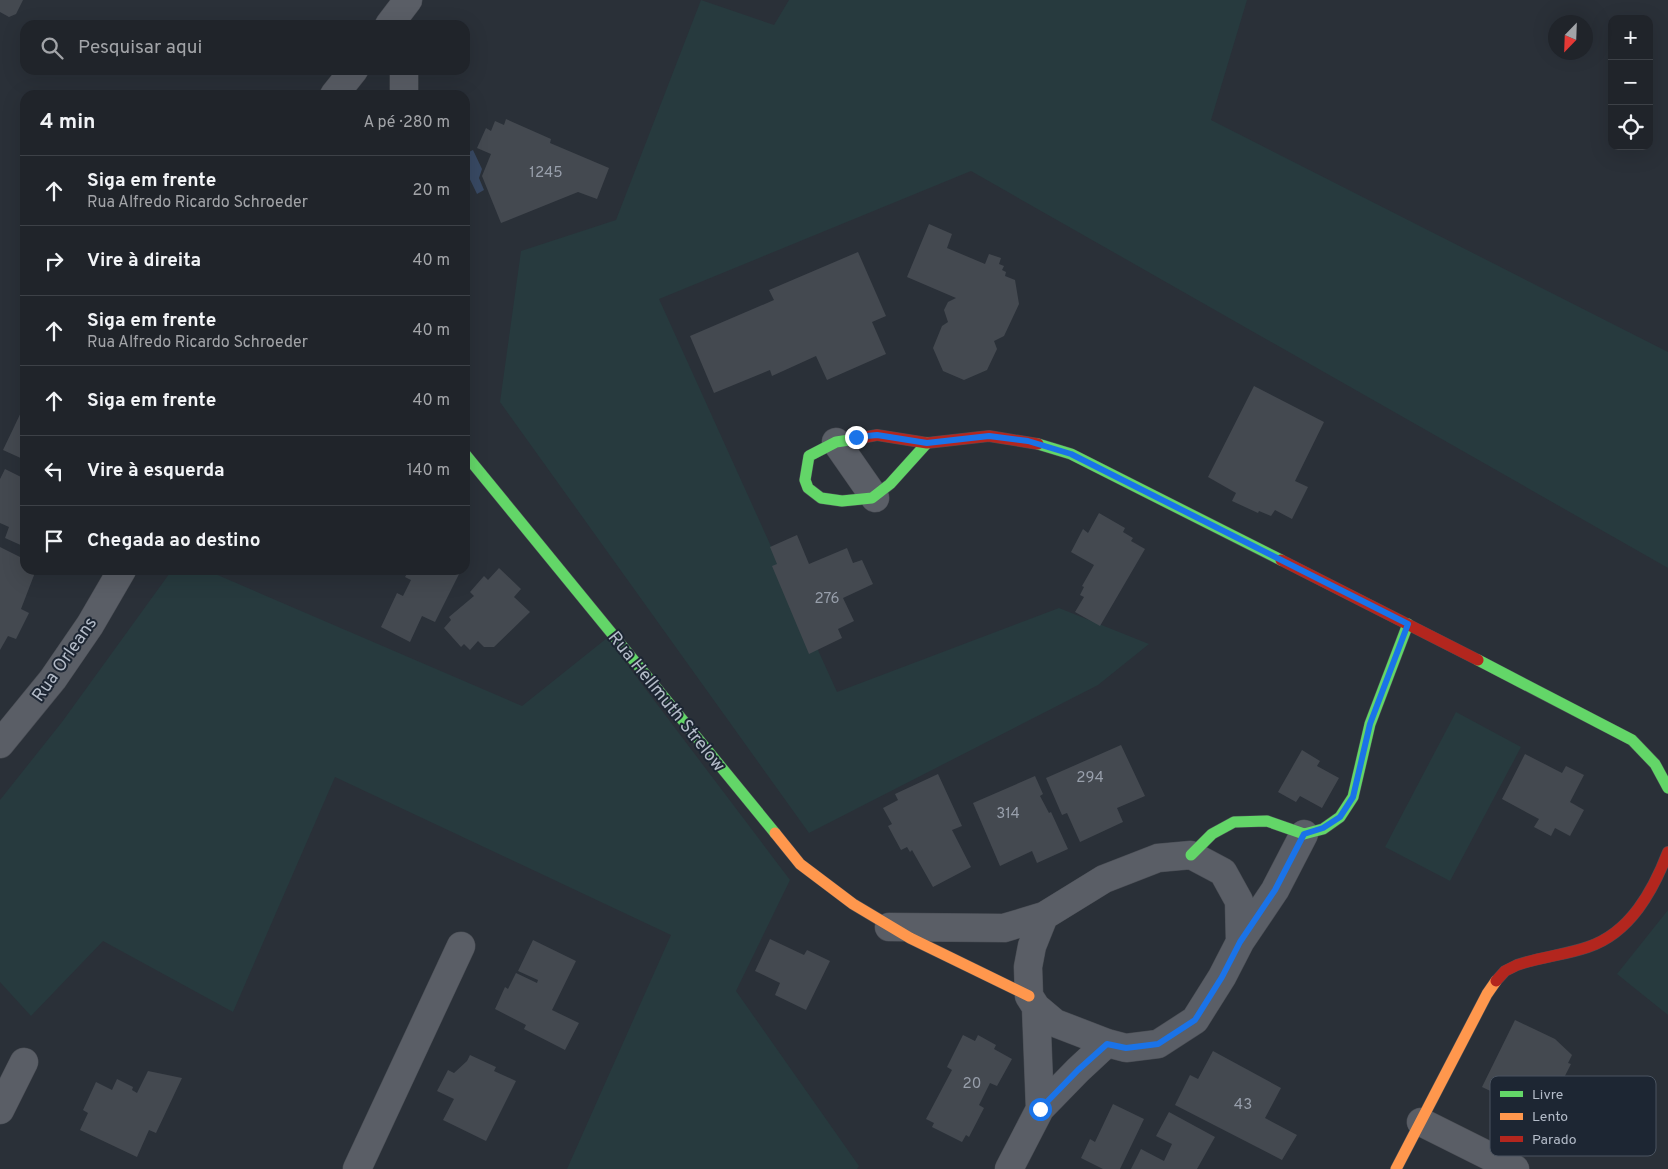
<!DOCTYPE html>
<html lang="pt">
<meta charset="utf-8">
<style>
:root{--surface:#20242a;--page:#2d3036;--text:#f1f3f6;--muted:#a2a4a8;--line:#3d4147}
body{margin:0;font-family:Overpass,sans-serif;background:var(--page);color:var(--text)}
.controls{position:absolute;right:15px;top:15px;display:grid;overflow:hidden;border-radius:10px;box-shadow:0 5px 20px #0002}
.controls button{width:45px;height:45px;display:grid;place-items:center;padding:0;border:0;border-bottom:1px solid var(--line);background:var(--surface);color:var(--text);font:25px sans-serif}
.compass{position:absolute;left:1548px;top:15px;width:45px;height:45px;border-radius:50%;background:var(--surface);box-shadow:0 5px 20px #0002;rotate:203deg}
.stop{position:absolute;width:15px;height:15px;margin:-11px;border:4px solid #1a73e8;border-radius:50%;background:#fff}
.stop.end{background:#1a73e8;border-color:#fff;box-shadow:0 1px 5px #0008}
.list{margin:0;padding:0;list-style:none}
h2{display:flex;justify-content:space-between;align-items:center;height:65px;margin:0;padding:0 20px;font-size:21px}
h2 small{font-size:16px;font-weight:400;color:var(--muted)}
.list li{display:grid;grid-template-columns:32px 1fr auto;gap:15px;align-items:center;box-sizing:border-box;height:70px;padding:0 20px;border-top:1px solid var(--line)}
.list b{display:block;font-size:19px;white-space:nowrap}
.list p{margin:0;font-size:16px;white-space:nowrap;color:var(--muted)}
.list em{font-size:16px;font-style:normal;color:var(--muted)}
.icon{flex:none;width:28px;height:28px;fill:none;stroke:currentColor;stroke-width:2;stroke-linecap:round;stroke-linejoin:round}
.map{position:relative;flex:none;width:1668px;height:1169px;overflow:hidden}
.search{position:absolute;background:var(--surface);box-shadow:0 5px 20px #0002;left:20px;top:20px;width:450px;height:55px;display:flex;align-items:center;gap:12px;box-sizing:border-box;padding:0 18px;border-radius:15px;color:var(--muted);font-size:19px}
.panel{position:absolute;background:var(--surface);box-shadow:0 5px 20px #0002;left:20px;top:90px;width:450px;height:485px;border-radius:15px}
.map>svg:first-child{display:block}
.green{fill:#273a3e}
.water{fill:#384963}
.building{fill:#444950}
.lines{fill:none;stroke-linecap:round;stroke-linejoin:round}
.street-casing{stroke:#484c53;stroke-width:29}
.fast-casing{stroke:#484c53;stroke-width:12}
.slow-casing{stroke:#484c53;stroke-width:12}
.jam-casing{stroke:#484c53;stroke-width:12}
.street{stroke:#5a5e66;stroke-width:28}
.fast{stroke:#63d668;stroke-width:11}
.slow{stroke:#ff974d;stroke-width:11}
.jam{stroke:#b3261e;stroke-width:11}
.route{stroke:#1a73e8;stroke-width:6}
.labels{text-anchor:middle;stroke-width:4;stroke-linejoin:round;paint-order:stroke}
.number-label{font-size:15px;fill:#989fab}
.street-label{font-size:18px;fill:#b4bcc9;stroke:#1d2633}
.key{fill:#1d2633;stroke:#4a5360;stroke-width:1}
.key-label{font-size:14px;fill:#b4bcc9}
</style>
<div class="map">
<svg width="1668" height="1169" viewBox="0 0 1668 1169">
<rect width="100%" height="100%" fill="#2a3038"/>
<path class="green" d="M 701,0 L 774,25 L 789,0 L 1247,0 L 1211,120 L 1668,352 L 1668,568 L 971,171 L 659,299 L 837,692 L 1059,608 L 1149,644 L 1098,685 L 809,833 L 500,402 L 521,251 L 616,220 Z
M 172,570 L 206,570 L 522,706 L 607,638 L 790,880 L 736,991 L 859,1166 L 857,1169 L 567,1169 L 671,935 L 335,777 L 233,1012 L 103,941 L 31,1016 L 0,982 L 0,800 L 62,722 Z
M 1456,712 L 1521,747 L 1450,881 L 1385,847 Z
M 1668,910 L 1668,1015 L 1617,974 Z"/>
<path class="water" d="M 473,150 L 482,169 L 479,178 L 484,190 L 477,194 L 465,169 L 465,154 Z"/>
<path class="building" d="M 0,0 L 23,0 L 16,14 L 9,17 L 0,12 Z
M 506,119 L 551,139 L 550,143 L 609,168 L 597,199 L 578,192 L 501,223 L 482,176 L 491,154 L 477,148 L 486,128 L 491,131 L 495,121 L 504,125 Z
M 929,224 L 952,234 L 947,248 L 985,264 L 989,254 L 1001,258 L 999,264 L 1004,266 L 1002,270 L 1006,272 L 1005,276 L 1015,280 L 1019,304 L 1004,336 L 994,341 L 997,349 L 987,370 L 964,380 L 943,371 L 933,348 L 942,326 L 948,322 L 944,310 L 948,302 L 956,298 L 907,277 Z
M 858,252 L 886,316 L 872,322 L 886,354 L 827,380 L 816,356 L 772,376 L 770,370 L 714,393 L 690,336 L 774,300 L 769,290 Z
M 1254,386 L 1324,422 L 1295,481 L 1308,487 L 1292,519 L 1275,510 L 1271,516 L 1259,511 L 1258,513 L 1232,501 L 1236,493 L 1208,477 Z
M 25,404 L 25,460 L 3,450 Z
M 5,469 L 25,479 L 25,547 L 5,538 L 9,527 L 0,523 L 0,479 Z
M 1099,513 L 1125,528 L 1123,532 L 1133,538 L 1131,541 L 1145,549 L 1100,626 L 1075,612 L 1084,597 L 1080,595 L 1084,587 L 1082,586 L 1094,565 L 1071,552 L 1083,529 L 1088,533 Z
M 797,535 L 809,564 L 847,548 L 853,563 L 862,560 L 873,584 L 843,598 L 854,621 L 838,629 L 842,638 L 809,654 L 772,566 L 777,564 L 770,547 Z
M 0,547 L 22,558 L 25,552 L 25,570 L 36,570 L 21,609 L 29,613 L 16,639 L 8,636 L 0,650 Z
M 499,568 L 521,589 L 514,597 L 530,612 L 494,647 L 484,647 L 478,641 L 470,650 L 464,644 L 461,647 L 444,628 L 451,620 L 449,617 L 474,596 L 470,592 L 484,576 L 488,580 Z
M 409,570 L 461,570 L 435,622 L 422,616 L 410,642 L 381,627 L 397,593 L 403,596 L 411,580 L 405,577 Z
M 1121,745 L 1145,796 L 1117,808 L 1123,822 L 1080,842 L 1067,813 L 1062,815 L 1046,778 Z
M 1302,750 L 1320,761 L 1317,766 L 1339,778 L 1322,808 L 1300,796 L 1296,802 L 1278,792 Z
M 1525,754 L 1562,773 L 1566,766 L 1584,775 L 1570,802 L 1584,810 L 1570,836 L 1555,828 L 1551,836 L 1534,827 L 1539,819 L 1502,799 Z
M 938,774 L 962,826 L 952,830 L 971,867 L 933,887 L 912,850 L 910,852 L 907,847 L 901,850 L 888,826 L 892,824 L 883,808 L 898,800 L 895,794 Z
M 1035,776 L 1043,794 L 1040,796 L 1049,813 L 1051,812 L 1068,849 L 1037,863 L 1032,851 L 1000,866 L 973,803 Z
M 770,939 L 804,955 L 807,950 L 830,961 L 806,1010 L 775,995 L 780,983 L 755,971 Z
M 533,940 L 576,961 L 552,1010 L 579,1023 L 565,1050 L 524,1029 L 526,1025 L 495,1009 L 505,987 L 508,989 L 516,973 L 537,983 L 538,980 L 518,971 Z
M 1515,1020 L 1555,1039 L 1572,1055 L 1568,1063 L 1571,1064 L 1540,1125 L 1546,1127 L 1535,1149 L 1505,1134 L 1516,1112 L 1521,1114 L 1524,1107 L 1482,1087 Z
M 963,1035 L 975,1041 L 978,1035 L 996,1045 L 994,1049 L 1012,1059 L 997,1086 L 990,1083 L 979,1105 L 984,1108 L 969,1137 L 966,1135 L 962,1142 L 932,1127 L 934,1123 L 926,1119 L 952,1070 L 947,1067 Z
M 1213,1051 L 1281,1088 L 1265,1118 L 1297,1135 L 1282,1160 L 1175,1105 L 1190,1075 L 1198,1079 Z
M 470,1055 L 496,1067 L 494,1071 L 516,1081 L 486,1141 L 443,1120 L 454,1099 L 437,1091 L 448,1070 L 454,1073 L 467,1061 Z
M 148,1071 L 182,1078 L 156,1133 L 149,1130 L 137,1157 L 80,1130 L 88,1113 L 83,1110 L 96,1082 L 112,1090 L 117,1079 L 133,1087 L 132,1090 L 137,1093 Z
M 1113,1104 L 1144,1119 L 1120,1169 L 1103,1169 L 1081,1158 L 1090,1139 L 1095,1142 Z
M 1169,1112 L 1215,1137 L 1197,1169 L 1131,1169 L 1141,1149 L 1164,1161 L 1172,1144 L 1156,1136 Z"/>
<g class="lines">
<g class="street-casing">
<path id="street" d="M 389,25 L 408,0
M 334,95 L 354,70
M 404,95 L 404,70
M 836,442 L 875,498
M 0,744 L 53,679 L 90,625 L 122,570
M 1191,855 L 1223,872 L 1239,901 L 1240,942 L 1222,977 L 1195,1020 L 1158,1044 L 1126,1048 L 1107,1043 L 1055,1023 L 1036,1007 L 1029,996 L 1028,967 L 1032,946 L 1044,916 L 1104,879 L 1158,858 Z
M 889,927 L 1004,928 L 1044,916
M 1240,942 L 1275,890 L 1304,834
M 1036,1007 L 1040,1109
M 0,1110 L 24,1062
M 1421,1122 L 1515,1169
M 357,1169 L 461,946
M 1009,1169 L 1040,1109 L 1078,1070 L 1107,1043"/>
</g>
<g class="fast-casing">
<path id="fast" d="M 856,439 L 836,442 L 809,456 L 805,480 L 808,488 L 821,498 L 842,501 L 872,498 L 890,484 L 927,443
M 1038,444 L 1071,454 L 1281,560
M 465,454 L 775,833
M 1478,660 L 1632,740 L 1655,764 L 1668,788
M 1191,855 L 1212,834 L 1234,822 L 1267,821 L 1304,834 L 1323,829 L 1340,817 L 1353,797 L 1370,724 L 1408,624"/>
</g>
<g class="slow-casing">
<path id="slow" d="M 775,833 L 800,864 L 853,904 L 910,938 L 1029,996
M 1396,1169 L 1487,994 L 1496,981"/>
</g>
<g class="jam-casing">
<path id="jam" d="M 856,439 L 877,435 L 927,443 L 989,436 L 1038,444
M 1281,560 L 1478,660
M 1496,981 L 1505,971 L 1517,965 C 1540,957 1565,955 1588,947 C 1630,933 1653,891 1668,852"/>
</g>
<use href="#street" class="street"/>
<use href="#fast" class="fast"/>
<use href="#slow" class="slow"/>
<use href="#jam" class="jam"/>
</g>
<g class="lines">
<path class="route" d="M 856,437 L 877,435 L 927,443 L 989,436 L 1028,441 L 1071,454 L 1408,624 L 1370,724 L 1353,797 L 1340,817 L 1323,828 L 1304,834 L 1275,890 L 1240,942 L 1222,977 L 1195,1020 L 1158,1044 L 1126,1048 L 1107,1044 L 1078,1070 L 1040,1109"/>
</g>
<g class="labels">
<g class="number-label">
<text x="546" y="177">1245</text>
<text x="827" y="603">276</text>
<text x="1090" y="782">294</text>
<text x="1008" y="818">314</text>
<text x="972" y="1088">20</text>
<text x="1243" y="1109">43</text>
</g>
<g class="street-label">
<text transform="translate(64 659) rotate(-55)" y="6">Rua Orleans</text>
<text transform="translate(667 701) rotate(51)" y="6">Rua Hellmuth Strelow</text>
</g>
</g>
<rect x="1490" y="1076" width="166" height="80" rx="8" class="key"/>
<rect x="1500" y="1091" width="23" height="6" fill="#63d668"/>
<rect x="1500" y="1113" width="23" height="7" fill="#ff974d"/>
<rect x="1500" y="1136" width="23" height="6" fill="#b3261e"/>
<g class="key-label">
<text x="1532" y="1099">Livre</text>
<text x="1532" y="1121">Lento</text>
<text x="1532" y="1144">Parado</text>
</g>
</svg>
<div class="controls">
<button>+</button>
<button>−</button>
<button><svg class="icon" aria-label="locate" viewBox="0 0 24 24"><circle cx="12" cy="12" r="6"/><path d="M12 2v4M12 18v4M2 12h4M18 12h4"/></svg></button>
</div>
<svg class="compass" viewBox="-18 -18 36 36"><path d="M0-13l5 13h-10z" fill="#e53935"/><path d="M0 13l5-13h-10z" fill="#a2a4a8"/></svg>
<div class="stop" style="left:1040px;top:1109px"></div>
<div class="stop end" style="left:856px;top:437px"></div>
<div class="search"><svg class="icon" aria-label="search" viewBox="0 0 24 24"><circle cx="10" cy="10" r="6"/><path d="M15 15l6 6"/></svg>Pesquisar aqui</div>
<section class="panel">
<h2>4 min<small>A pé · 280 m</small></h2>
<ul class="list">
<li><svg class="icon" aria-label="ahead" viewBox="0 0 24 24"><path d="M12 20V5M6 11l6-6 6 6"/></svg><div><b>Siga em frente</b><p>Rua Alfredo Ricardo Schroeder</p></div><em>20 m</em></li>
<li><svg class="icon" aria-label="right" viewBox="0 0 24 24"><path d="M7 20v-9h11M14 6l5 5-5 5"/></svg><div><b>Vire à direita</b></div><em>40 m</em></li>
<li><svg class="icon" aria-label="ahead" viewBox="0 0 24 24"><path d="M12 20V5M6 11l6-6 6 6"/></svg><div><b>Siga em frente</b><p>Rua Alfredo Ricardo Schroeder</p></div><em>40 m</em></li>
<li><svg class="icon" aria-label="ahead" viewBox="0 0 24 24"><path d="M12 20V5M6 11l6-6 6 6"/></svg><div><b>Siga em frente</b></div><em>40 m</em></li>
<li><svg class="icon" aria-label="left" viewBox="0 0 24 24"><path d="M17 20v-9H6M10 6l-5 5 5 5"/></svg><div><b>Vire à esquerda</b></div><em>140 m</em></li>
<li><svg class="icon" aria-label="arrive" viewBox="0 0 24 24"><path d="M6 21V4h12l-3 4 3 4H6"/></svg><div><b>Chegada ao destino</b></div></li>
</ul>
</section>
</div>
